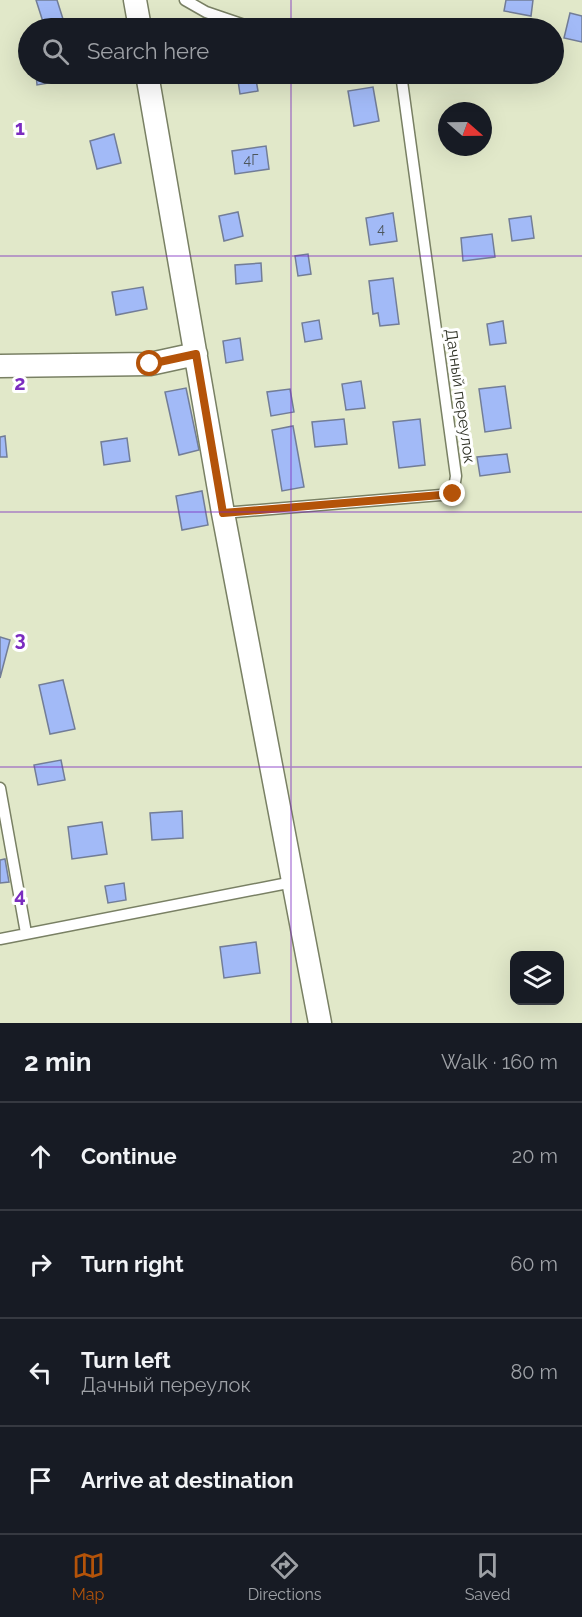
<!DOCTYPE html>
<meta charset="utf-8">
<style>
:root{--surface:#171b24;--page:#242831;--text:#f1f3f6;--muted:#9ea1a6;--line:#363941;--accent:#b45309}
body{margin:0;font-family:Raleway,sans-serif;background:var(--page);color:var(--text)}
.controls{position:absolute;right:18px;bottom:18px;display:grid;overflow:hidden;border-radius:12px;box-shadow:0 6px 24px #0002}
.controls button{width:54px;height:54px;display:grid;place-items:center;padding:0;border:0;border-bottom:2px solid var(--line);background:var(--surface);color:var(--text);font:30px sans-serif}
.compass{position:absolute;left:438px;top:102px;width:54px;height:54px;border-radius:50%;background:var(--surface);box-shadow:0 6px 24px #0002;rotate:110deg}
.stop{position:absolute;width:18px;height:18px;margin:-14px;border:4px solid #b45309;border-radius:50%;background:#fff}
.stop.end{background:#b45309;border-color:#fff;box-shadow:0 2px 6px #0008}
.list{margin:0;padding:0;list-style:none}
h2{display:flex;justify-content:space-between;align-items:center;height:78px;margin:0;padding:0 24px;font-size:26px}
h2 small{font-size:20px;font-weight:400;color:var(--muted)}
.list li{display:grid;grid-template-columns:39px 1fr auto;gap:18px;align-items:center;box-sizing:border-box;height:108px;padding:0 24px;border-top:2px solid var(--line)}
.list b{display:block;font-size:22px;white-space:nowrap}
.list p{margin:0;font-size:20px;white-space:nowrap;color:var(--muted)}
.list em{font-size:20px;font-style:normal;color:var(--muted)}
.icon{flex:none;width:33px;height:33px;fill:none;stroke:currentColor;stroke-width:2;stroke-linecap:round;stroke-linejoin:round}
.map{position:relative;flex:none;width:582px;height:1023px;overflow:hidden}
.search{position:absolute;background:var(--surface);box-shadow:0 6px 24px #0002;left:18px;right:18px;top:18px;height:66px;display:flex;align-items:center;gap:15px;box-sizing:border-box;padding:0 21px;border-radius:33px;color:var(--muted);font-size:22px}
.sheet{height:510px;background:var(--surface)}
nav{display:flex;justify-content:space-around;align-items:center;box-sizing:border-box;height:84px;border-top:2px solid var(--line);background:var(--surface);font-size:16px;color:var(--muted)}
nav a{display:grid;justify-items:center;gap:3px}
nav .on{color:var(--accent)}
.map>svg:first-child{display:block}
.building{fill:#a2baf7;stroke:#727d97;stroke-width:1.5}
.lines{fill:none;stroke-linecap:round;stroke-linejoin:round}
.lane-casing{stroke:#798064;stroke-width:13}
.street-casing{stroke:#798064;stroke-width:25}
.lane{stroke:#fff;stroke-width:10}
.street{stroke:#fff;stroke-width:22}
.route{stroke:#b45309;stroke-width:8}
.grid{fill:none;stroke:#7b2cbf;stroke-width:1.5;stroke-opacity:0.55}
.labels{text-anchor:middle;stroke-width:6;stroke-linejoin:round;paint-order:stroke}
.number-label{font-size:14px;fill:#4d565c}
.street-label{font-size:16px;fill:#313428;stroke:#fff}
.grid-label{font-size:20px;text-anchor:middle;font-weight:bold;fill:#7b2cbf;stroke:#fff;stroke-width:6;stroke-linejoin:round;paint-order:stroke}
</style>
<div class="map">
<svg width="582" height="1023" viewBox="0 0 582 1023">
<rect width="100%" height="100%" fill="#e1e8c9"/>
<path class="building" d="M 36,0 L 57,0 L 63,19 L 44,25 Z
M 506,0 L 533,0 L 531,16 L 504,11 Z
M 570,13 L 582,16 L 582,42 L 564,38 Z
M 36,74 L 53,74 L 55,82 L 37,85 Z
M 237,74 L 255,74 L 258,91 L 240,94 Z
M 373,87 L 379,121 L 354,126 L 348,91 Z
M 114,134 L 121,163 L 97,169 L 90,141 Z
M 266,146 L 269,169 L 235,174 L 232,151 Z
M 238,212 L 243,236 L 224,241 L 219,216 Z
M 393,213 L 397,241 L 370,245 L 366,218 Z
M 531,216 L 534,238 L 512,241 L 509,219 Z
M 492,234 L 495,257 L 463,261 L 461,238 Z
M 308,254 L 311,274 L 298,276 L 295,256 Z
M 261,263 L 262,281 L 236,284 L 235,265 Z
M 393,278 L 399,324 L 380,326 L 378,313 L 373,314 L 369,281 Z
M 143,287 L 147,309 L 116,315 L 112,292 Z
M 319,320 L 322,339 L 305,342 L 302,323 Z
M 503,321 L 506,343 L 490,345 L 487,324 Z
M 240,338 L 243,360 L 226,363 L 223,341 Z
M 361,381 L 365,408 L 346,410 L 342,384 Z
M 505,386 L 511,428 L 485,432 L 479,389 Z
M 186,388 L 199,450 L 179,455 L 165,392 Z
M 290,389 L 294,412 L 271,416 L 267,392 Z
M 344,419 L 347,444 L 315,447 L 312,422 Z
M 420,419 L 425,465 L 399,468 L 393,422 Z
M 293,426 L 304,487 L 282,491 L 272,430 Z
M 5,436 L 7,457 L 0,457 L 0,437 Z
M 127,438 L 130,461 L 104,465 L 101,442 Z
M 507,454 L 510,472 L 480,476 L 477,457 Z
M 202,491 L 208,525 L 182,530 L 176,496 Z
M 0,637 L 10,640 L 0,678 Z
M 63,680 L 75,729 L 50,734 L 39,685 Z
M 61,760 L 65,780 L 38,785 L 34,765 Z
M 182,811 L 183,838 L 152,840 L 150,813 Z
M 102,822 L 107,854 L 72,859 L 68,827 Z
M 5,859 L 9,882 L 0,883 L 0,860 Z
M 124,883 L 126,900 L 108,903 L 105,886 Z
M 256,942 L 260,973 L 224,978 L 220,947 Z"/>
<g class="lines">
<g class="lane-casing">
<path id="lane" d="M 185,0 L 206,12 L 253,28
M 223,513 L 453,494 L 456,476 L 401,74
M 0,788 L 26,933
M 0,939 L 293,882"/>
</g>
<g class="street-casing">
<path id="street" d="M 135,0 L 140,28
M 147,74 L 223,513 L 320,1023
M 0,366 L 150,364 L 196,354"/>
</g>
<use href="#lane" class="lane"/>
<use href="#street" class="street"/>
</g>
<g class="lines">
<path class="route" d="M 150,364 L 196,354 L 223,513 L 453,494"/>
</g>
<path class="grid" d="M 291,0 L 291,28M 291,74 L 291,1023M 0,256 L 582,256M 0,512 L 582,512M 0,767 L 582,767"/>
<g class="labels">
<g class="number-label">
<text x="251" y="165">4Г</text>
<text x="381" y="234">4</text>
</g>
<g class="street-label">
<text transform="translate(461 396) rotate(82)" y="6">Дачный переулок</text>
</g>
</g>
<g class="grid-label">
<text x="20" y="135">1</text>
<text x="20" y="390">2</text>
<text x="20" y="646">3</text>
<text x="20" y="902">4</text>
</g>
</svg>
<div class="controls">
<button><svg class="icon" aria-label="layers" viewBox="0 0 24 24"><path d="M12 4l9 5-9 5-9-5zM3 14l9 5 9-5"/></svg></button>
</div>
<svg class="compass" viewBox="-18 -18 36 36"><path d="M0-13l5 13h-10z" fill="#e53935"/><path d="M0 13l5-13h-10z" fill="#9ea1a6"/></svg>
<div class="stop" style="left:150px;top:364px"></div>
<div class="stop end" style="left:453px;top:494px"></div>
<div class="search"><svg class="icon" aria-label="search" viewBox="0 0 24 24"><circle cx="10" cy="10" r="6"/><path d="M15 15l6 6"/></svg>Search here</div>
</div>
<section class="sheet">
<h2>2 min<small>Walk · 160 m</small></h2>
<ul class="list">
<li><svg class="icon" aria-label="ahead" viewBox="0 0 24 24"><path d="M12 20V5M6 11l6-6 6 6"/></svg><div><b>Continue</b></div><em>20 m</em></li>
<li><svg class="icon" aria-label="right" viewBox="0 0 24 24"><path d="M7 20v-9h11M14 6l5 5-5 5"/></svg><div><b>Turn right</b></div><em>60 m</em></li>
<li><svg class="icon" aria-label="left" viewBox="0 0 24 24"><path d="M17 20v-9H6M10 6l-5 5 5 5"/></svg><div><b>Turn left</b><p>Дачный переулок</p></div><em>80 m</em></li>
<li><svg class="icon" aria-label="arrive" viewBox="0 0 24 24"><path d="M6 21V4h12l-3 4 3 4H6"/></svg><div><b>Arrive at destination</b></div></li>
</ul>
</section>
<nav>
<a class="on"><svg class="icon" aria-label="map" viewBox="0 0 24 24"><path d="M3 6l6-2 6 2 6-2v14l-6 2-6-2-6 2zM9 4v14M15 6v14"/></svg>Map</a>
<a><svg class="icon" aria-label="directions" viewBox="0 0 24 24"><path d="M12 3l9 9-9 9-9-9zM9 14v-3h6M13 9l2 2-2 2"/></svg>Directions</a>
<a><svg class="icon" aria-label="saved" viewBox="0 0 24 24"><path d="M7 4h10v16l-5-4-5 4z"/></svg>Saved</a>
</nav>
